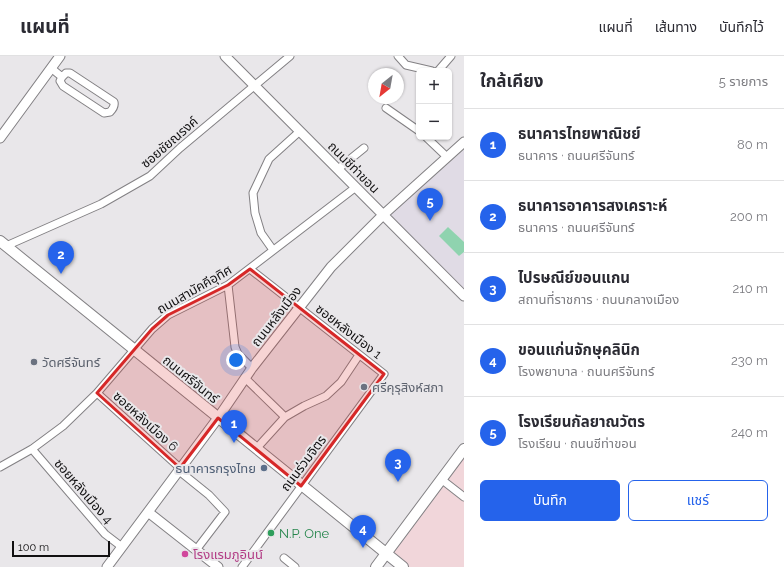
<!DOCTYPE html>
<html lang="th">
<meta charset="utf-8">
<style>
:root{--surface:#fff;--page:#f2f2f3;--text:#2b2b33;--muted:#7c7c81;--line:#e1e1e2;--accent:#2563eb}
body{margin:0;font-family:Raleway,"Noto Sans Thai",sans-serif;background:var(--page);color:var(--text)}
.controls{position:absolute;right:12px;top:12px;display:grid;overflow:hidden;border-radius:6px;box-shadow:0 1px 3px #0004}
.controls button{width:36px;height:36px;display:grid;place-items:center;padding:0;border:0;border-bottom:1px solid var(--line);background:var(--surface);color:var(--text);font:20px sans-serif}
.compass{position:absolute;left:368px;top:12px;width:36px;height:36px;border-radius:50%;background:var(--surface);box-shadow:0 1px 3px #0004;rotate:211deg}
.scale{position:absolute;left:12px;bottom:10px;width:98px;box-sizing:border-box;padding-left:4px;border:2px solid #111011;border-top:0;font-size:11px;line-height:14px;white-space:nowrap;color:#111011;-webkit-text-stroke:3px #e9e7ea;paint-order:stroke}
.you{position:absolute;left:236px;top:304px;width:14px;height:14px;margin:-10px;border:3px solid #fff;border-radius:50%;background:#1a73e8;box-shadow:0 0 0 6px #1a73e833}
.badge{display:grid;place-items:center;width:26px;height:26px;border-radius:50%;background:var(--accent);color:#fff;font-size:13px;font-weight:700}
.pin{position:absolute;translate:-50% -33px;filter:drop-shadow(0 1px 2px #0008)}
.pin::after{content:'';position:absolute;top:21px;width:14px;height:12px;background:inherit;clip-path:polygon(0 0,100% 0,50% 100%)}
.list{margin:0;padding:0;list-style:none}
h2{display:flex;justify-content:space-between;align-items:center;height:52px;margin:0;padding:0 16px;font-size:17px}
h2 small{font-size:13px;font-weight:400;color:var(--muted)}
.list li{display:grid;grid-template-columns:26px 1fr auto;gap:12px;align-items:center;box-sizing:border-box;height:72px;padding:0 16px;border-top:1px solid var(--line)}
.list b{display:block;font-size:15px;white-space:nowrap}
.list p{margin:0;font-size:13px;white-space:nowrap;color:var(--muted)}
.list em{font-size:13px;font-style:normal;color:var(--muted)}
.actions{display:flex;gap:8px;padding:12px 16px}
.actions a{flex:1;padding:9px 0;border:1px solid var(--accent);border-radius:6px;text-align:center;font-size:14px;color:var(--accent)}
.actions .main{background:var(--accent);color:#fff}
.map{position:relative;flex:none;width:464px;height:511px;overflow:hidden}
header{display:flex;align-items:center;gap:24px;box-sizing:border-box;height:56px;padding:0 20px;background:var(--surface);border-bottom:1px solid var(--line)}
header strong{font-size:19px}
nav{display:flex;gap:22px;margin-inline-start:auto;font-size:14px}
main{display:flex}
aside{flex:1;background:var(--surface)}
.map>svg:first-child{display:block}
.commercial{fill:#f1d6da}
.built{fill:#e0dbe5}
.green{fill:#8fd3af}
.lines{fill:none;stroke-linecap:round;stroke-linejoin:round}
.minor-casing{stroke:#838184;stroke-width:9}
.tertiary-casing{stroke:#838184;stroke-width:11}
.secondary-casing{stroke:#838184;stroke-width:12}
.minor{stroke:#fff;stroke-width:7}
.tertiary{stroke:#fff;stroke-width:9}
.secondary{stroke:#fff;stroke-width:10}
.marked{fill:#d62828;fill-opacity:0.2;stroke:#d62828;stroke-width:3;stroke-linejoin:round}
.worship-dot{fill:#6b7280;stroke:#e9e7ea;stroke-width:1.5}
.service-dot{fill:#5c6f8a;stroke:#e9e7ea;stroke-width:1.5}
.leisure-dot{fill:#2e9e5b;stroke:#e9e7ea;stroke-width:1.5}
.hotel-dot{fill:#d1479c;stroke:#e9e7ea;stroke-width:1.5}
.labels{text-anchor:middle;stroke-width:4;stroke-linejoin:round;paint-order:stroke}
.street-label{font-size:13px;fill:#111011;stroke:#e9e7ea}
.worship-label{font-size:13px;fill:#5b616d;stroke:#e9e7ea;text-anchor:start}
.service-label{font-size:13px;fill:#4e5e75;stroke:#e9e7ea;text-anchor:end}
.leisure-label{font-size:13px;fill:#27864d;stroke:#e9e7ea;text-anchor:start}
.hotel-label{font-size:13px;fill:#b23c85;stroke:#e9e7ea;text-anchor:start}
</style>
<header>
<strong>แผนที่</strong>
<nav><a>แผนที่</a><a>เส้นทาง</a><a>บันทึกไว้</a></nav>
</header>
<main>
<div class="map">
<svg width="464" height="511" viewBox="0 0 464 511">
<rect width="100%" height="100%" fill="#e9e7ea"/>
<path class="commercial" d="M 464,393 L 464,511 L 403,511 L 386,498 Z"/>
<path class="built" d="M 464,94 L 464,186 L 448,171 L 459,200 L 464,196 L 464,233 L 390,159 Z"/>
<path class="green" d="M 448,171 L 464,186 L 464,196 L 459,200 L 439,180 Z"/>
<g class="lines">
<g class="minor-casing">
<path id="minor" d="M 398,0 L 406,9 L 432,15
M 51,12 L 62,21 L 66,17 L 70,17 L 114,46 C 115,50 113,53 110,56 L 104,57 L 63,30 L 60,25 L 62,21
M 438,15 L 451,0
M 386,52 L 419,75
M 426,81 L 447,101
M 338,113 L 364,92
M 6,190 L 101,148 L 150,120 L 180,92 L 290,0
M 273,194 L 261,177 L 255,157 L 253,137 L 269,103 L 300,75
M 228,229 L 235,291 L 238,298 L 252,312
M 245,322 L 285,361
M 97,337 L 180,412
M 32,393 L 105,478 L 122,491
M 256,393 L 285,361 L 304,350 L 326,340 L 341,326 L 359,299
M 0,411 L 32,393 L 63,370 L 97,337 L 152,273 L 168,259 L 228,229 L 356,131
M 178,414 L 209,439 L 225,456 L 196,494
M 441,423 L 464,441
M 284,502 L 295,511
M 242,511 L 384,318 L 250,213"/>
</g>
<g class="tertiary-casing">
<path id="tertiary" d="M 225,0 L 464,240
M 0,82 L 60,0
M 148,456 L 218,511
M 107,511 L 218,362 L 252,312 L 331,211 L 383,159 L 464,86"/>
</g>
<g class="secondary-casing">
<path id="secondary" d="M 0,185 L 403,511
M 376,511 L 464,393"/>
</g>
<use href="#minor" class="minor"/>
<use href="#tertiary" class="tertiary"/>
<use href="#secondary" class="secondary"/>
</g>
<path class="marked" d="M 250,213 L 384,318 L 301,430 L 218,362 L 180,412 L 97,337 L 152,273 L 168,259 L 228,229 Z"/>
<g class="worship-dot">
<circle cx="34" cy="306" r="4"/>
<circle cx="364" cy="331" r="4"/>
</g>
<circle class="service-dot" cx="264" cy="412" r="4"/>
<circle class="leisure-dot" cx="271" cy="477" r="4"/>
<circle class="hotel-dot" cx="185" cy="498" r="4"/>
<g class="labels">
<g class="street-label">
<text transform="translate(169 86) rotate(-41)" y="5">ซอยชัยณรงค์</text>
<text transform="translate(354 111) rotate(45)" y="5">ถนนชีท่าขอน</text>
<text transform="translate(194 233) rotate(-30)" y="5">ถนนสามัคคีอุทิศ</text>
<text transform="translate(276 260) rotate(-52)" y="5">ถนนหลังเมือง</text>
<text transform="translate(349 275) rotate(38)" y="5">ซอยหลังเมือง 1</text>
<text transform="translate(191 323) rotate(39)" y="5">ถนนศรีจันทร์</text>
<text transform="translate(146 365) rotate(42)" y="5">ซอยหลังเมือง 6</text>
<text transform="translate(303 407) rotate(-53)" y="5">ถนนร่วมจิตร</text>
<text transform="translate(84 435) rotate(49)" y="5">ซอยหลังเมือง 4</text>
</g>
<g class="worship-label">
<text x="42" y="311">วัดศรีจันทร์</text>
<text x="372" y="336">ศรีคุรุสิงห์สภา</text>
</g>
<g class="service-label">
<text x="256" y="417">ธนาคารกรุงไทย</text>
</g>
<g class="leisure-label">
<text x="279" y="482">N.P. One</text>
</g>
<g class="hotel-label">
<text x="193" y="503">โรงแรมภูอินน์</text>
</g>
</g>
</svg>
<div class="controls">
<button>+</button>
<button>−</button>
</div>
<svg class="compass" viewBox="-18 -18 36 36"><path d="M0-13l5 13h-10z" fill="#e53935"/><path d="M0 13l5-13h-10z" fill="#7c7c81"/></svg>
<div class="scale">100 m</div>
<div class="you"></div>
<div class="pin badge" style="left:234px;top:387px">1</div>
<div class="pin badge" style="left:61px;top:218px">2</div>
<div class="pin badge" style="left:398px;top:426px">3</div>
<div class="pin badge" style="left:363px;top:492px">4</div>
<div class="pin badge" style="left:430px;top:165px">5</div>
</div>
<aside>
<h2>ใกล้เคียง<small>5 รายการ</small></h2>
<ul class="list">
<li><span class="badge">1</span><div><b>ธนาคารไทยพาณิชย์</b><p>ธนาคาร · ถนนศรีจันทร์</p></div><em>80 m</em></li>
<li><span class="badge">2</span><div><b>ธนาคารอาคารสงเคราะห์</b><p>ธนาคาร · ถนนศรีจันทร์</p></div><em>200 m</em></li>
<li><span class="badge">3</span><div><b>ไปรษณีย์ขอนแกน</b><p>สถานที่ราชการ · ถนนกลางเมือง</p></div><em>210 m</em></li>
<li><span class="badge">4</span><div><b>ขอนแก่นจักษุคลินิก</b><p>โรงพยาบาล · ถนนศรีจันทร์</p></div><em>230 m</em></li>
<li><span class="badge">5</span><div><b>โรงเรียนกัลยาณวัตร</b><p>โรงเรียน · ถนนชีท่าขอน</p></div><em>240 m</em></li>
</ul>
<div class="actions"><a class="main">บันทึก</a><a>แชร์</a></div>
</aside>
</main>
